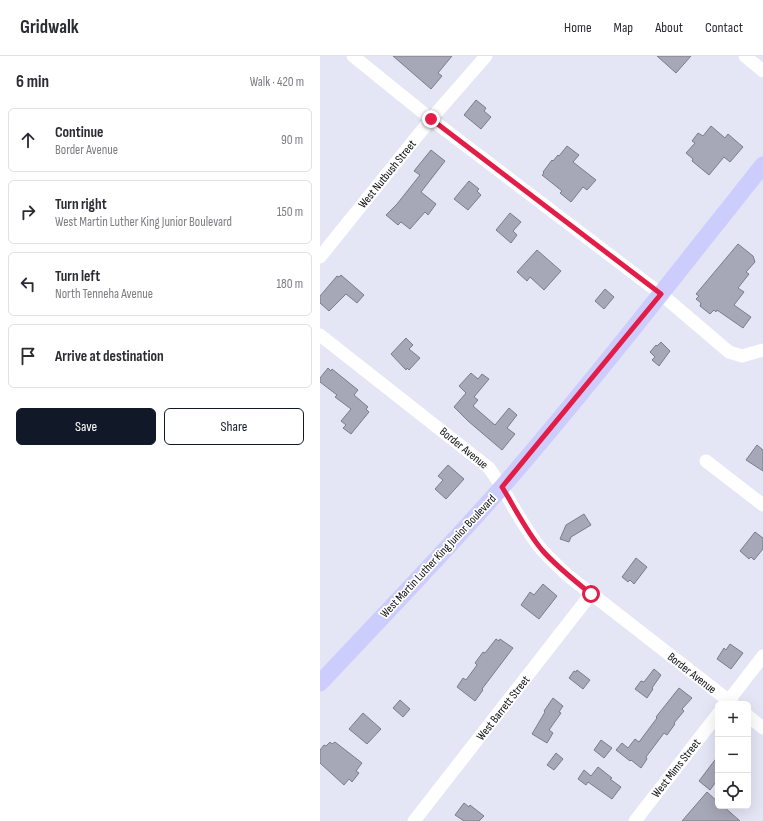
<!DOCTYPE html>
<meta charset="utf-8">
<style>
:root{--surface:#fff;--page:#f7f7f7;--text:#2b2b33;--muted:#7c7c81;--line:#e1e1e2;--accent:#111827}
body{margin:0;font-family:"Sofia Sans Condensed",sans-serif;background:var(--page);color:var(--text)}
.controls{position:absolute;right:12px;bottom:12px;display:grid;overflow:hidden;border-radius:6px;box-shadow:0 4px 16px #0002}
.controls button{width:36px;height:36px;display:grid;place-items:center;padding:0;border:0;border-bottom:1px solid var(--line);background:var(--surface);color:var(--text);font:20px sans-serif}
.stop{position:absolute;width:12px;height:12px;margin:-9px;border:3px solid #e11d48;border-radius:50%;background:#fff}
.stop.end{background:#e11d48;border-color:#fff;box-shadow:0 1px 4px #0008}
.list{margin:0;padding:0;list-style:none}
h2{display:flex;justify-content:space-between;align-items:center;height:52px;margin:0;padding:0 16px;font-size:17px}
h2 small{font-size:13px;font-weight:400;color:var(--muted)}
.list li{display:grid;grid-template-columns:26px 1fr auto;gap:12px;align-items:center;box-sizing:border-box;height:64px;margin:0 8px 8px;padding:0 8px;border:1px solid var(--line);border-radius:6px}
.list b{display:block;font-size:15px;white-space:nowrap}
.list p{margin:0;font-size:13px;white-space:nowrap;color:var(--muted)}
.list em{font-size:13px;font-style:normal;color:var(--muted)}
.actions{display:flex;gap:8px;padding:12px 16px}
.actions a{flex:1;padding:9px 0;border:1px solid var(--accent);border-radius:6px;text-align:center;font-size:14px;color:var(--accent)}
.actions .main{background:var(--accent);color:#fff}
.icon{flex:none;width:22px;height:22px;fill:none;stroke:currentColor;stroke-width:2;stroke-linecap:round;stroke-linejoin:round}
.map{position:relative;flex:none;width:443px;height:765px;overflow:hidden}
header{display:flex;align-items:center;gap:24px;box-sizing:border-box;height:56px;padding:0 20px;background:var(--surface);border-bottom:1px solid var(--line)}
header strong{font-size:19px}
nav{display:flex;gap:22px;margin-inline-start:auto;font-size:14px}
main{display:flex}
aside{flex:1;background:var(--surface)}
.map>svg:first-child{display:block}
.building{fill:#a6a7b7;stroke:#7c7d8b}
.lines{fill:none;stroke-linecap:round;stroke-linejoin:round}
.minor{stroke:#fff;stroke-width:13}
.major{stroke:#cdcdfd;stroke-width:17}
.route{stroke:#e11d48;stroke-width:5}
.labels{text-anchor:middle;stroke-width:3.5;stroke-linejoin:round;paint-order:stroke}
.street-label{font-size:12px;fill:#0d0d12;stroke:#fff}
</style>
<header>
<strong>Gridwalk</strong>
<nav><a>Home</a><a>Map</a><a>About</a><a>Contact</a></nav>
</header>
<main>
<aside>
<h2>6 min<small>Walk · 420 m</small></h2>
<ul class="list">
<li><svg class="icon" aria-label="ahead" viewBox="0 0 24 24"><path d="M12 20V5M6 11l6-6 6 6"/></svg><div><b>Continue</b><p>Border Avenue</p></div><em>90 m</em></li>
<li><svg class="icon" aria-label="right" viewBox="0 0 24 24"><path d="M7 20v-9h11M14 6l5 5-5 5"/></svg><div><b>Turn right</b><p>West Martin Luther King Junior Boulevard</p></div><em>150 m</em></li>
<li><svg class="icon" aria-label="left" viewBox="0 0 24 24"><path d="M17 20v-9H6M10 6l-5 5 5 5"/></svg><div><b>Turn left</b><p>North Tenneha Avenue</p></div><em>180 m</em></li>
<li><svg class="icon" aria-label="arrive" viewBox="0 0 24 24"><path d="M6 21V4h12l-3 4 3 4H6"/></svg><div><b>Arrive at destination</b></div></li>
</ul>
<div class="actions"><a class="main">Save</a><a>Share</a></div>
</aside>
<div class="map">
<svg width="443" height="765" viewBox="0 0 443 765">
<rect width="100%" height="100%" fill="#e4e5f5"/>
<path class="building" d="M 73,0 L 132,0 L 118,17 L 122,20 L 111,33 Z
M 337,0 L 371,0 L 356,17 Z
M 156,44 L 166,52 L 164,55 L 171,61 L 161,73 L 144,59 Z
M 391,70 L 405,82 L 408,78 L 423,91 L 410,106 L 404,101 L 389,119 L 372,105 L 373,103 L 366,97 L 375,87 L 372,85 L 378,77 L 383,80 Z
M 247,90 L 259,99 L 253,106 L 276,124 L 267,134 L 263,131 L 251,146 L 240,137 L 242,135 L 222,119 L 224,117 L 223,116 L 232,104 L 233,105 L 238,99 L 239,100 Z
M 111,94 L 125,105 L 101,136 L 116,148 L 108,159 L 105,156 L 90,173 L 81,166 L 78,169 L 66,159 L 77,148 L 100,119 L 94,115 Z
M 149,125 L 159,133 L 157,135 L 161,139 L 148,154 L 134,143 Z
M 190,157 L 201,166 L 193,175 L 197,179 L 191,187 L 176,174 Z
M 418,188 L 433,200 L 435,206 L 426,216 L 429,218 L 418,232 L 424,236 L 414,249 L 431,261 L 423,272 L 397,254 L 396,256 L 394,254 L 390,258 L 380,250 L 381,247 L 376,243 L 379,240 L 376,238 Z
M 217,194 L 241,215 L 224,234 L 210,221 L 207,225 L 197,216 Z
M 21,219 L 44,239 L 37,247 L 26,238 L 9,255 L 0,247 L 0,240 L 17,220 L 19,221 Z
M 285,233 L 294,241 L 284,253 L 275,245 Z
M 86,282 L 93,289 L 89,293 L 100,302 L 89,314 L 87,312 L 86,314 L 71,298 Z
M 341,286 L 350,295 L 339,310 L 332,304 L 335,301 L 330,296 L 336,289 L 337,290 Z
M 8,312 L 11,315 L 12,313 L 38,334 L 34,339 L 48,351 L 46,353 L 49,356 L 31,378 L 23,372 L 26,369 L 21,365 L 31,353 L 15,341 L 17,339 L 0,326 L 0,322 Z
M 151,317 L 158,323 L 162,318 L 169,323 L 154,341 L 158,344 L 153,350 L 175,369 L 189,352 L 197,359 L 187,372 L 195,378 L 182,394 L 148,365 L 134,351 L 146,337 L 139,330 Z
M 437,389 L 443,394 L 443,415 L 426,404 Z
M 128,409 L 144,423 L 126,443 L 115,433 L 123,424 L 118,420 Z
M 264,458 L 271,469 L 251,481 L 249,486 L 240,483 L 246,469 Z
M 435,476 L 443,482 L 443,493 L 434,504 L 431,501 L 429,503 L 420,495 Z
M 316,502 L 327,511 L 314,528 L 310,524 L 308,526 L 302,521 Z
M 223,528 L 237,540 L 219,563 L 201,549 L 210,536 L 214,539 Z
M 176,583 L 179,585 L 180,583 L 193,592 L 162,633 L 163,634 L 155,645 L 137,631 L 143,622 L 146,624 L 157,609 L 155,607 L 163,596 L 165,597 Z
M 410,588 L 423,597 L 411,613 L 397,603 L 404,592 L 406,594 Z
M 334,613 L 341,619 L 332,632 L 333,633 L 327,642 L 315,633 L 321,625 L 324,626 Z
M 257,614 L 270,624 L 263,633 L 249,622 L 254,615 L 256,616 Z
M 359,632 L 372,642 L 362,653 L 364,655 L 354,667 L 355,668 L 347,679 L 344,677 L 326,701 L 327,703 L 321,712 L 311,704 L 310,705 L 296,694 L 302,687 L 308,692 L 315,683 L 319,686 L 337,662 L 336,661 Z
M 233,642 L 243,650 L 239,656 L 241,657 L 229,674 L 233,677 L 227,687 L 212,678 L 225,656 L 224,655 Z
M 80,644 L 90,653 L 83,661 L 73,652 Z
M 43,657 L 61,673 L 47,688 L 29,673 Z
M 281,684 L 292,692 L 284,702 L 274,694 Z
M 10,686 L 12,688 L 15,686 L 42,707 L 36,715 L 39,717 L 32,726 L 29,723 L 24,729 L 0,707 L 0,694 L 4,689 L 6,690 Z
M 236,697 L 243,703 L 234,714 L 227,709 Z
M 398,700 L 398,723 L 390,734 L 379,725 Z
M 278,711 L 292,722 L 290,723 L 301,731 L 292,743 L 268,726 L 266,729 L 258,723 L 264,714 L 271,720 Z
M 387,736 L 398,746 L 398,750 L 403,750 L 420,765 L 362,765 Z
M 144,747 L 149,751 L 150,749 L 164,760 L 159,765 L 144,765 L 135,759 Z"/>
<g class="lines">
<path class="minor" d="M 33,0 L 111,63 L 341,238 L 409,296 L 422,300 L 443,294
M 425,0 L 443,15
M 0,201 L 111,63 L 166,0
M 0,279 L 169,412 C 188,438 201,469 222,494 C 229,502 238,510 246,518 L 413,648
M 386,405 L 443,449
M 406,648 L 443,600
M 428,660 L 443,672
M 94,765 L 271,538
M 315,765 L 398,658"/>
<path class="major" d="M 0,627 C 61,562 123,498 182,431 C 272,327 357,217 443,109"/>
</g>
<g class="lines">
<path class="route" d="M 111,63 L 341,238 L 182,431 C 195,452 206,475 222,494 C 237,511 254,524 271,538"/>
</g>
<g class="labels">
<g class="street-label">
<text transform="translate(67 118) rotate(-51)" y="4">West Nutbush Street</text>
<text transform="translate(144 392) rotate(39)" y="4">Border Avenue</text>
<text transform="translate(118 500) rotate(-47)" y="4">West Martin Luther King Junior Boulevard</text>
<text transform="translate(372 617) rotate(38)" y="4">Border Avenue</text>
<text transform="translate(183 652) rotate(-52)" y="4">West Barrett Street</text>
<text transform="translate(356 712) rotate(-52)" y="4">West Mims Street</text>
</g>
</g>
</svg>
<div class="controls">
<button>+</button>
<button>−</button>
<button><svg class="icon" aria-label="locate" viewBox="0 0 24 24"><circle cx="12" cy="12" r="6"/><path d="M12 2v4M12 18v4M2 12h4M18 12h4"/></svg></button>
</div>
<div class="stop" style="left:271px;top:538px"></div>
<div class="stop end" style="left:111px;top:63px"></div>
</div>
</main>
